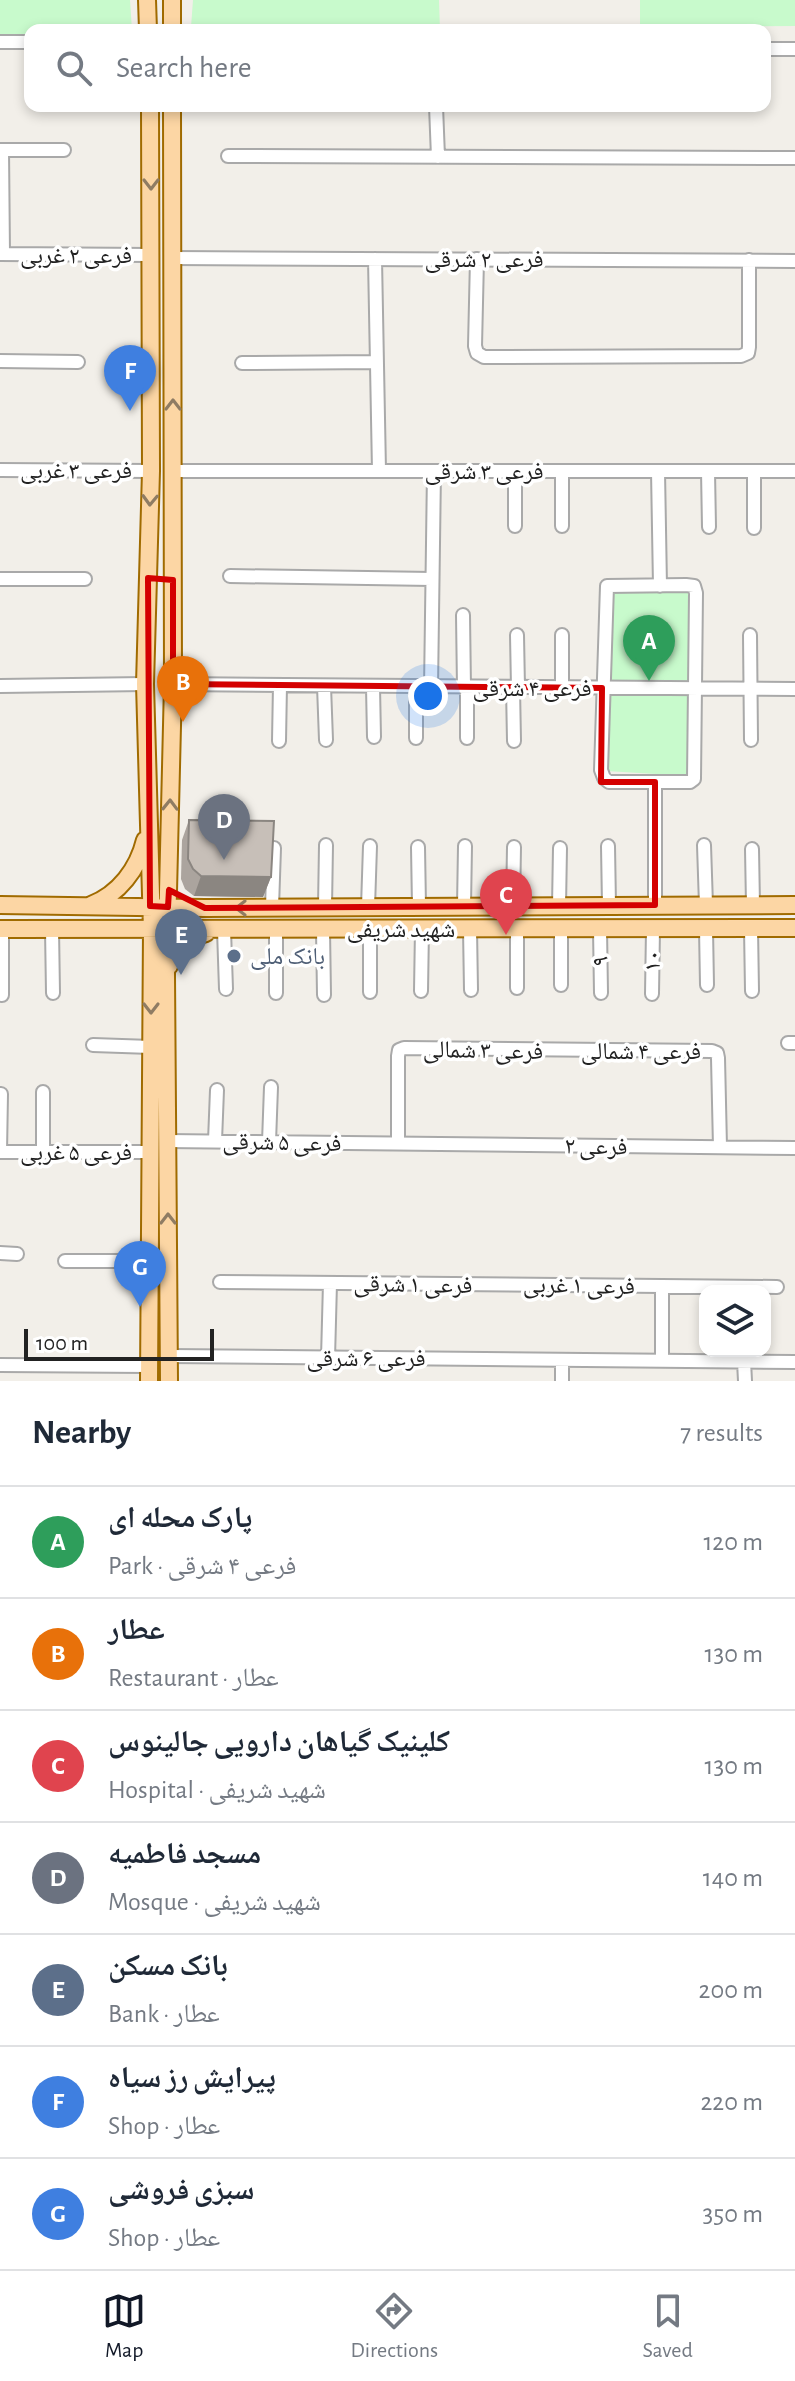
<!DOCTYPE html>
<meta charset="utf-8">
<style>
:root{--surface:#fff;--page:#f2f2f3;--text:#1f2937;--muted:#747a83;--line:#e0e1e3;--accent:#111827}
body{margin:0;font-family:"Alegreya Sans","Noto Naskh Arabic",sans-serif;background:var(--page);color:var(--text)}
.controls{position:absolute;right:24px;bottom:24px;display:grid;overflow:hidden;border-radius:16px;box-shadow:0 4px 12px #0003}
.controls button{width:72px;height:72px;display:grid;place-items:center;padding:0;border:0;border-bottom:2px solid var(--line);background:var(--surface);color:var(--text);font:40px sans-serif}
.scale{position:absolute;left:24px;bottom:20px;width:190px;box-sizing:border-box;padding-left:8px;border:4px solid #222;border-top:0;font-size:22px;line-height:28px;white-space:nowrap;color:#222;-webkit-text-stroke:6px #fff;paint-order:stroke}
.you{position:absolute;left:428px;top:696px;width:28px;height:28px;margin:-20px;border:6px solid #fff;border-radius:50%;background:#1a73e8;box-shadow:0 0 0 12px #1a73e833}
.badge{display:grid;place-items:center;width:52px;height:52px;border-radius:50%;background:var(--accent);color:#fff;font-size:26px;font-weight:700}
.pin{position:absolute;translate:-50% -66px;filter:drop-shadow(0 2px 4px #0008)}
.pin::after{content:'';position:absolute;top:42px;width:28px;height:24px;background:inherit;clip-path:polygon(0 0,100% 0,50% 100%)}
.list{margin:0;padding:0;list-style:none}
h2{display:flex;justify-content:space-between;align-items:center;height:104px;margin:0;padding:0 32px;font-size:34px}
h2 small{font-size:26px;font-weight:400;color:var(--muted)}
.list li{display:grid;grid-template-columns:52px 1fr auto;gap:24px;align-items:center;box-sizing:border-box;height:112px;padding:0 32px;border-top:2px solid var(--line)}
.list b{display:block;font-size:30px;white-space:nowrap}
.list p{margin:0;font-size:26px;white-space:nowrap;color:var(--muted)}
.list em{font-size:26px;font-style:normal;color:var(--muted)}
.icon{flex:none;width:44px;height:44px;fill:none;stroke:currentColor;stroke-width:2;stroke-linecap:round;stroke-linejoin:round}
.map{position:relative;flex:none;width:795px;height:1381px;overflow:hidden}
.search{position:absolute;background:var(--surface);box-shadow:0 4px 12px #0003;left:24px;right:24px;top:24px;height:88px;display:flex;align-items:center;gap:20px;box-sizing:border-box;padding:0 28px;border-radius:16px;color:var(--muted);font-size:30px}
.sheet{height:888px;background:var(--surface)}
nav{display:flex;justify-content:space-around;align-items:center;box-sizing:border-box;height:112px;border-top:2px solid var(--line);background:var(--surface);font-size:22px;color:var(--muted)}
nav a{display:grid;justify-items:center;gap:4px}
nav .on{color:var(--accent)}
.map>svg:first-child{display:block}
.park{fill:#c8facc}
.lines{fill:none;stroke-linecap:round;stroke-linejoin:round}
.minor-casing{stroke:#a9a9a9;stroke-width:16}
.major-casing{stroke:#a06b00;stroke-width:20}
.minor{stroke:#fff;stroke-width:12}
.major{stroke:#fcd6a4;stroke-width:16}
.wall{fill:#aba49e}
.shaded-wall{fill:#8b8681}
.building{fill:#c7bfb8;stroke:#8b8681;stroke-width:2}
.oneway{stroke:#8f7c63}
.marked{fill:none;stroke:#d40000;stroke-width:6;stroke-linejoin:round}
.service-dot{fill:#5c6f8a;stroke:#fff;stroke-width:3}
.labels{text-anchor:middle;stroke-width:7;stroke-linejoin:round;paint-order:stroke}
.street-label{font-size:24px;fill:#222;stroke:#fff}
.service-label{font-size:24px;fill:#4e5e75;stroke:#fff;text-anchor:start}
</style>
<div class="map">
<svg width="795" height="1381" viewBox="0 0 795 1381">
<rect width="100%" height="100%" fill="#f2efe9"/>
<path class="park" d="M 0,0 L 130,0 L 132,30 L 30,30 L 30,38 L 0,37 Z
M 193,0 L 439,0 L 440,30 L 191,27 Z
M 640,0 L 795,0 L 795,26 L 640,27 Z
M 689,591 L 689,776 L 606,771 L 612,592 Z"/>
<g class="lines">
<g class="minor-casing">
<path id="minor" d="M 0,42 L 30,42
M 765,49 L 795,49
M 436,106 L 438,157
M 0,150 L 64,150
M 2,150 L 3,254
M 228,156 L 795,158
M 0,254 L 151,255
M 172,258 L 795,261
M 375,259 L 379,471
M 477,259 L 475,346 L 477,353 L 484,357 L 741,356 L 748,353 L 749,347 L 749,260
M 0,361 L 78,362
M 242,363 L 376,362
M 0,470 L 151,471
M 173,471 L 795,471
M 562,471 L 562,526
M 658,471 L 660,586
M 708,471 L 709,527
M 515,526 L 515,471
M 754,528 L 754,471
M 230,576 L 432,579
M 0,579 L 85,579
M 686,585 L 694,586 L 696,593 L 694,779 L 690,782 L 609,782 L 604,778 L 601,770 L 607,586 Z
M 463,615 L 464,688
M 517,635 L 518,688
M 750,635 L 751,740
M 173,684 L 795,689
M 0,686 L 145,684
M 324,686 L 326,740
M 373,687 L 374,737
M 431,688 L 434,471
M 467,688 L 467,738
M 513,688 L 514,741
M 562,688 L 562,635
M 416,738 L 416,687
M 279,741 L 280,685
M 655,782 L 655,905
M 704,845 L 706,905
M 608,846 L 609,905
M 418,847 L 419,906
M 752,849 L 753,905
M 464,906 L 465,846
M 513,906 L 514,847
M 559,906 L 560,848
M 272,907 L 274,848
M 325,907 L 326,845
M 368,907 L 370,846
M 751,928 L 752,991
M 52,929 L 53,993
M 370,929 L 370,992
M 470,929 L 471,990
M 517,929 L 517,988
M 561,929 L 561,985
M 600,929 L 601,993
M 706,929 L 707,985
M 224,930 L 226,989
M 276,930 L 276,993
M 323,930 L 324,995
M 421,991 L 422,929
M 652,994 L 653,929
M 2,995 L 2,929
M 788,1043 L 795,1043
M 93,1045 L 151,1047
M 167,1141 L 795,1148
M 215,1141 L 217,1090
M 269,1142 L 271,1087
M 398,1144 L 398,1056 L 399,1050 L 404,1048 L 712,1051 L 717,1053 L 718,1058 L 720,1147
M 0,1152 L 151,1152
M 0,1152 L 1,1094
M 43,1152 L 43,1092
M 0,1253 L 17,1254
M 65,1261 L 158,1261
M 220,1282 L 777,1287
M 662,1286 L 662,1361
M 169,1356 L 795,1362
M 328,1358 L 330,1283
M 744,1361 L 745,1381
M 0,1365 L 149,1366
M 562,1381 L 562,1360"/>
</g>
<g class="major-casing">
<path id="major" d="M 147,0 L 148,30
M 172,30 L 172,0
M 0,905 L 205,908 L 795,905
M 91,905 C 119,894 138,869 145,840
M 0,929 L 795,928
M 169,966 C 175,947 187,938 206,933
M 149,1381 L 152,930 L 145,684 L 151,471 L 150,106
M 169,1381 L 166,975 L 173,684 L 172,106"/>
</g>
<use href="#minor" class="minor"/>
<use href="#major" class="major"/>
</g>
<path class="wall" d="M 189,820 L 271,877 L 263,897 L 194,896 L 185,889 L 181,879 L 182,840 Z"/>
<path class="shaded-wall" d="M 201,876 L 271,877 L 263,897 L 194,896 Z"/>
<path class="building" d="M 189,820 L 274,821 L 271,877 L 201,876 L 193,869 L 188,859 Z"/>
<defs><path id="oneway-chevron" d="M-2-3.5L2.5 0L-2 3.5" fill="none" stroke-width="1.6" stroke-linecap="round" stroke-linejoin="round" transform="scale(2)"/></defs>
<g class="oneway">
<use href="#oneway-chevron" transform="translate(151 184) rotate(90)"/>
<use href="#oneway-chevron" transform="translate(173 405) rotate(-90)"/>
<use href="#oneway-chevron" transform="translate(150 500) rotate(92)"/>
<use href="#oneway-chevron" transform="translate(170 805) rotate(-89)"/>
<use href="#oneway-chevron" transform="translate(241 908) rotate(180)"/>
<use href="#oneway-chevron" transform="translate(151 1008) rotate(90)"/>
<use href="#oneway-chevron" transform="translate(168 1219) rotate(-90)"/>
</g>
<path class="marked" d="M 148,578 L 173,580 L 173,684 L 602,688 L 601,782 L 655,782 L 655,905 L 205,908 L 169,890 L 168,907 L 150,906 Z"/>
<circle class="service-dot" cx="234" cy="956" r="8"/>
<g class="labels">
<g class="street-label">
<text x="76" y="263">فرعی ۲ غربی</text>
<text x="484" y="267">فرعی ۲ شرقی</text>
<text x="76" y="478">فرعی ۳ غربی</text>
<text x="484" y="479">فرعی ۳ شرقی</text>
<text x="532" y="696">فرعی ۴ شرقی</text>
<text x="401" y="937">شهید شریفی</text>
<text transform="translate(600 961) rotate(-90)" y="8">۹</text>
<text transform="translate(652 961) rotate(-89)" y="8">۱۰</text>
<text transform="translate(483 1050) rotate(1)" y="8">فرعی ۳ شمالی</text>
<text x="641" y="1059">فرعی ۴ شمالی</text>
<text transform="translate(282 1142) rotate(1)" y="8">فرعی ۵ شرقی</text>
<text transform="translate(596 1146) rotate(1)" y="8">فرعی ۲</text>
<text x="76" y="1160">فرعی ۵ غربی</text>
<text transform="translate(413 1284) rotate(1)" y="8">فرعی ۱ شرقی</text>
<text transform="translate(579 1285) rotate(1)" y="8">فرعی ۱ غربی</text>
<text x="366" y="1366">فرعی ۶ شرقی</text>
</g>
<g class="service-label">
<text x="250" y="964">بانک ملی</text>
</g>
</g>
</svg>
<div class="controls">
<button><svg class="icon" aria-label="layers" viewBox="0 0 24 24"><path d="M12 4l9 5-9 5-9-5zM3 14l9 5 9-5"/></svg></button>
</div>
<div class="scale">100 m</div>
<div class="you"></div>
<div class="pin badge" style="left:649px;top:681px;background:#2e9e5b">A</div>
<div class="pin badge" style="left:183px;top:722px;background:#e8710a">B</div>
<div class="pin badge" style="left:506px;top:935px;background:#e0444e">C</div>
<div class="pin badge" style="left:224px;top:860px;background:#6b7280">D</div>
<div class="pin badge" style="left:181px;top:975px;background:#5c6f8a">E</div>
<div class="pin badge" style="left:130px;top:411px;background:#3f7fe0">F</div>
<div class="pin badge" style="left:140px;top:1307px;background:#3f7fe0">G</div>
<div class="search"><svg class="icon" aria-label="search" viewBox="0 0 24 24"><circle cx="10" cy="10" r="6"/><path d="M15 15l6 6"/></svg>Search here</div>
</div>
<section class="sheet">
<h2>Nearby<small>7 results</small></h2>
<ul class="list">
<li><span class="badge" style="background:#2e9e5b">A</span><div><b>پارک محله ای</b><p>Park · فرعی ۴ شرقی</p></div><em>120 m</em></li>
<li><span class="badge" style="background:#e8710a">B</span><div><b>عطار</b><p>Restaurant · عطار</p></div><em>130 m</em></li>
<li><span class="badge" style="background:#e0444e">C</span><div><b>کلینیک گیاهان دارویی جالینوس</b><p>Hospital · شهید شریفی</p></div><em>130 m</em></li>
<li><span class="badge" style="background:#6b7280">D</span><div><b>مسجد فاطمیه</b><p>Mosque · شهید شریفی</p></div><em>140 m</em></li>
<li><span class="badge" style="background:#5c6f8a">E</span><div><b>بانک مسکن</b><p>Bank · عطار</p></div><em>200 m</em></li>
<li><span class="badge" style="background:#3f7fe0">F</span><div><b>پیرایش رز سیاه</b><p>Shop · عطار</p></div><em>220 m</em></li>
<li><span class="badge" style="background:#3f7fe0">G</span><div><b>سبزی فروشی</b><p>Shop · عطار</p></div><em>350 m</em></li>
</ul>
</section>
<nav>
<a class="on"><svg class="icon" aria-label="map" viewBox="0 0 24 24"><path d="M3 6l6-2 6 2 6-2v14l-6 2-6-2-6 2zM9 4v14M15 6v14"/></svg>Map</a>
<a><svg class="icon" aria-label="directions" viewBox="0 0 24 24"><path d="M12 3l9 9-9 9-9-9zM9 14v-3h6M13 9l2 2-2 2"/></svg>Directions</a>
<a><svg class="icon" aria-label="saved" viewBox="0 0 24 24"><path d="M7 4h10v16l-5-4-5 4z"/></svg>Saved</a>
</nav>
